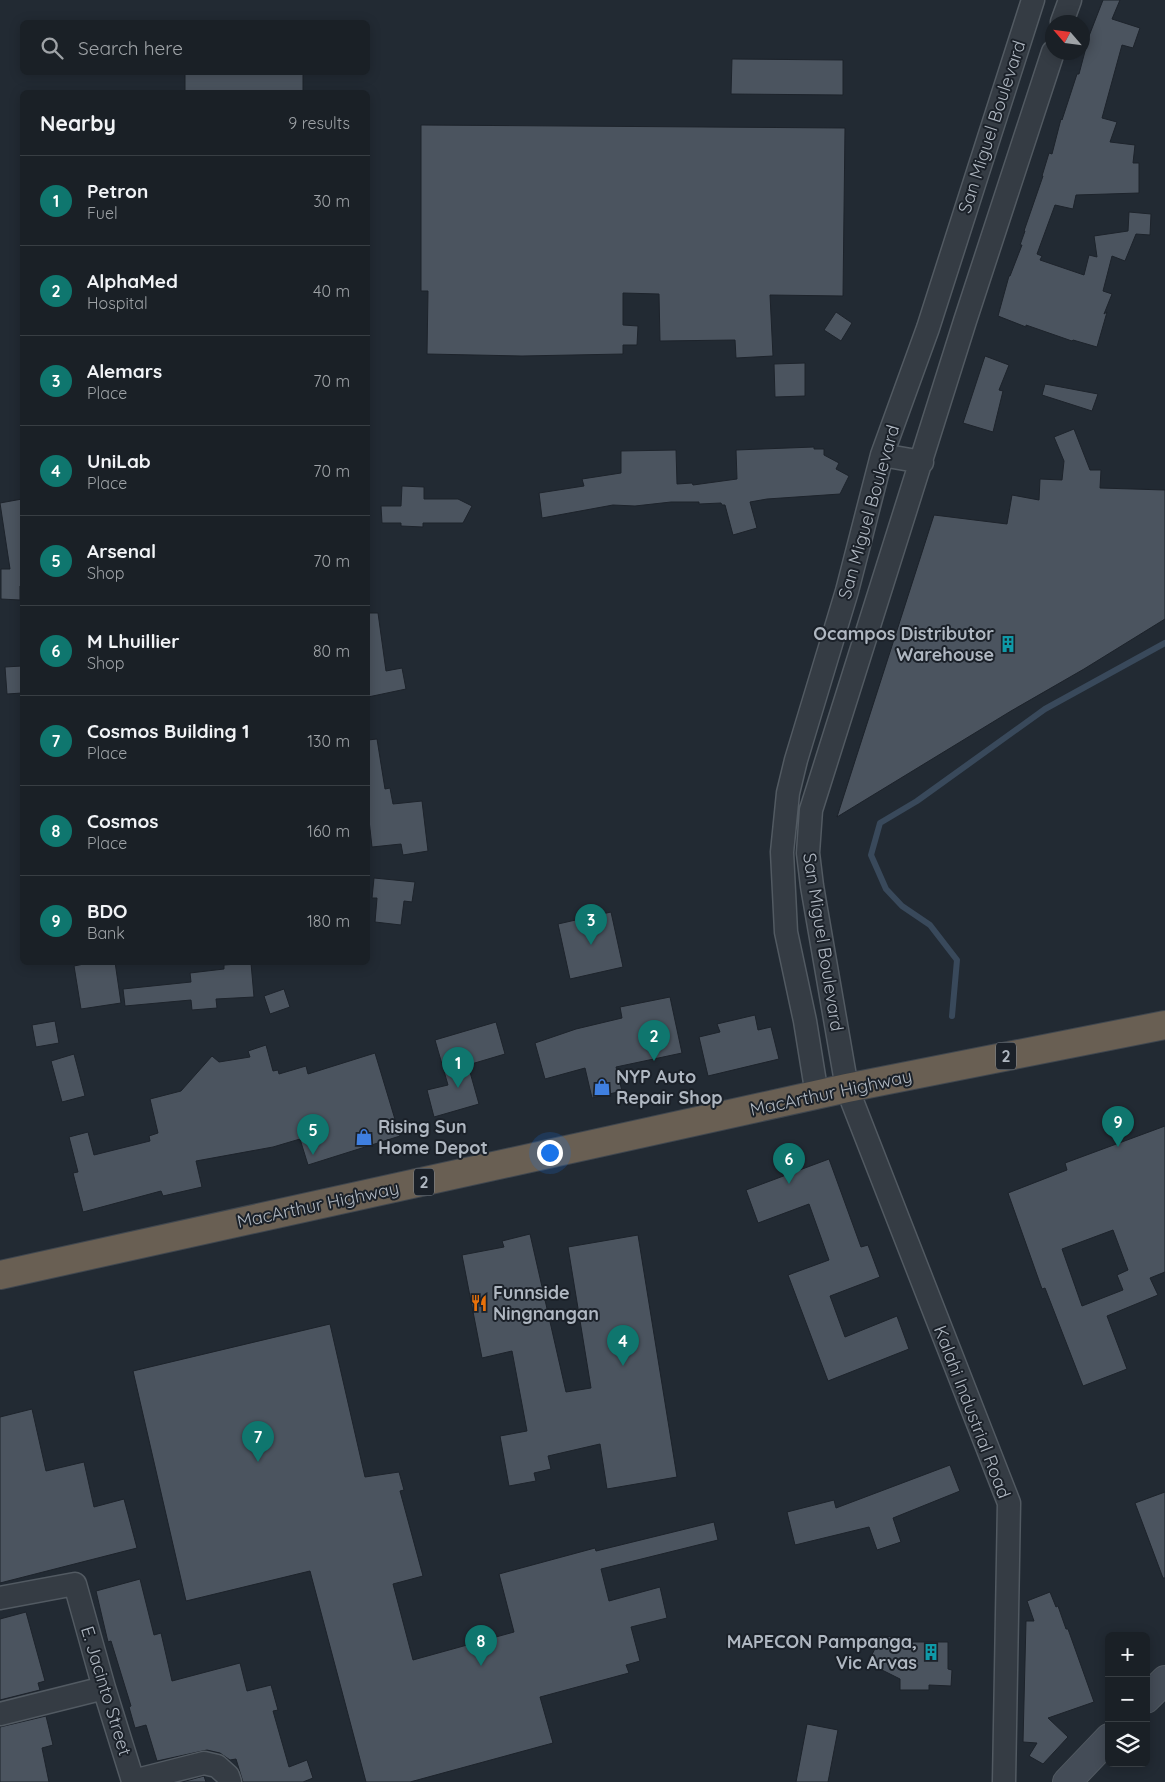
<!DOCTYPE html>
<meta charset="utf-8">
<style>
:root{--surface:#1a2026;--page:#272d32;--text:#f1f3f6;--muted:#9fa3a7;--line:#383e43;--accent:#0f766e}
body{margin:0;font-family:Quicksand,sans-serif;background:var(--page);color:var(--text)}
.controls{position:absolute;right:15px;bottom:15px;display:grid;overflow:hidden;border-radius:8px;box-shadow:0 2px 12px #0003}
.controls button{width:45px;height:45px;display:grid;place-items:center;padding:0;border:0;border-bottom:1px solid var(--line);background:var(--surface);color:var(--text);font:25px sans-serif}
.compass{position:absolute;left:1045px;top:15px;width:45px;height:45px;border-radius:50%;background:var(--surface);box-shadow:0 2px 12px #0003;rotate:298deg}
.you{position:absolute;left:549px;top:1152px;width:18px;height:18px;margin:-12px;border:4px solid #fff;border-radius:50%;background:#1a73e8;box-shadow:0 0 0 8px #1a73e833}
.badge{display:grid;place-items:center;width:32px;height:32px;border-radius:50%;background:var(--accent);color:#fff;font-size:16px;font-weight:700}
.pin{position:absolute;translate:-50% -41px;filter:drop-shadow(0 1px 2px #0008)}
.pin::after{content:'';position:absolute;top:26px;width:18px;height:15px;background:inherit;clip-path:polygon(0 0,100% 0,50% 100%)}
.list{margin:0;padding:0;list-style:none}
h2{display:flex;justify-content:space-between;align-items:center;height:65px;margin:0;padding:0 20px;font-size:21px}
h2 small{font-size:16px;font-weight:400;color:var(--muted)}
.list li{display:grid;grid-template-columns:32px 1fr auto;gap:15px;align-items:center;box-sizing:border-box;height:90px;padding:0 20px;border-top:1px solid var(--line)}
.list b{display:block;font-size:19px;white-space:nowrap}
.list p{margin:0;font-size:16px;white-space:nowrap;color:var(--muted)}
.list em{font-size:16px;font-style:normal;color:var(--muted)}
.icon{flex:none;width:28px;height:28px;fill:none;stroke:currentColor;stroke-width:2;stroke-linecap:round;stroke-linejoin:round}
.map{position:relative;flex:none;width:1165px;height:1782px;overflow:hidden}
.search{position:absolute;background:var(--surface);box-shadow:0 2px 12px #0003;left:20px;top:20px;width:350px;height:55px;display:flex;align-items:center;gap:12px;box-sizing:border-box;padding:0 18px;border-radius:8px;color:var(--muted);font-size:19px}
.panel{position:absolute;background:var(--surface);box-shadow:0 2px 12px #0003;left:20px;top:90px;width:350px;height:875px;border-radius:8px}
.map>svg:first-child{display:block}
.lines{fill:none;stroke-linecap:round;stroke-linejoin:round}
.stream{stroke:#39495b;stroke-width:6}
.building{fill:#4b545f;stroke:#1d232b;fill-rule:evenodd}
.street-casing{stroke:#525a62;stroke-width:25}
.secondary-casing{stroke:#525a62;stroke-width:30}
.highway-casing{stroke:#40474f;stroke-width:30}
.street{stroke:#353c44;stroke-width:22}
.secondary{stroke:#444c57;stroke-width:28}
.highway{stroke:#695f53;stroke-width:28}
.labels{text-anchor:middle;stroke-width:4;stroke-linejoin:round;paint-order:stroke}
.shield{fill:#1b2129;stroke:#838a93;stroke-width:1}
.shield-label{font-size:16px;font-weight:bold;fill:#afb7c1}
.street-label{font-size:18px;fill:#afb7c1;stroke:#1b2129}
.poi-label{font-size:18px;font-weight:bold;fill:#afb7c1;stroke:#1b2129;text-anchor:start}
</style>
<div class="map">
<svg width="1165" height="1782" viewBox="0 0 1165 1782">
<rect width="100%" height="100%" fill="#222a33"/>
<g class="lines">
<path class="stream" d="M 952,1016 L 957,960 L 930,925 L 902,906 L 886,889 L 871,855 L 880,823 L 917,801 L 1045,709 L 1165,643"/>
</g>
<path class="building" d="M 1103,0 L 1120,0 L 1112,19 L 1140,28 L 1133,48 L 1122,45 L 1102,118 L 1117,122 L 1110,142 L 1135,145 L 1133,163 L 1139,163 L 1139,193 L 1076,195 L 1073,209 L 1055,205 L 1037,254 L 1042,256 L 1040,260 L 1084,275 L 1089,255 L 1097,257 L 1094,236 L 1128,231 L 1129,212 L 1151,214 L 1150,235 L 1136,234 L 1125,261 L 1112,256 L 1103,291 L 1112,294 L 1104,314 L 1107,312 L 1097,347 L 1073,340 L 1072,341 L 1026,325 L 1026,327 L 998,316 L 1009,276 L 1010,276 L 1022,245 L 1020,245 L 1025,231 L 1024,231 L 1043,176 L 1042,176 L 1049,153 L 1052,154 L 1061,119 L 1062,120 L 1077,74 L 1079,74 L 1089,36 Z
M 732,59 L 843,60 L 843,95 L 731,94 Z
M 185,72 L 303,74 L 303,92 L 185,92 Z
M 421,125 L 845,128 L 843,296 L 770,295 L 773,356 L 736,358 L 735,340 L 660,341 L 659,294 L 623,293 L 623,325 L 638,326 L 637,345 L 623,345 L 623,354 L 522,356 L 427,354 L 428,291 L 421,291 Z
M 836,312 L 852,323 L 841,341 L 824,330 Z
M 985,356 L 1009,365 L 999,390 L 1003,391 L 993,432 L 963,423 Z
M 805,363 L 805,396 L 775,397 L 774,364 Z
M 1045,384 L 1098,394 L 1092,411 L 1042,395 Z
M 1074,429 L 1090,470 L 1101,470 L 1100,488 L 1165,490 L 1165,619 L 1084,669 L 1011,711 L 837,817 L 934,515 L 1007,524 L 1012,495 L 1039,500 L 1040,479 L 1062,480 L 1064,461 L 1054,437 Z
M 814,447 L 814,449 L 824,449 L 824,455 L 839,463 L 836,469 L 849,476 L 840,494 L 767,499 L 750,502 L 757,528 L 733,535 L 725,505 L 722,505 L 721,503 L 699,504 L 699,502 L 671,502 L 635,506 L 613,505 L 542,518 L 539,493 L 584,486 L 582,479 L 621,473 L 621,451 L 676,450 L 677,484 L 692,483 L 693,485 L 737,479 L 736,450 Z
M 402,486 L 424,487 L 424,499 L 458,499 L 472,506 L 463,523 L 423,523 L 423,527 L 401,526 L 401,523 L 382,523 L 381,506 L 401,506 Z
M 22,499 L 22,586 L 20,586 L 20,600 L 1,599 L 1,569 L 10,569 L 0,503 Z
M 368,613 L 378,613 L 386,671 L 402,668 L 406,689 L 368,697 Z
M 22,666 L 22,693 L 7,694 L 5,667 Z
M 377,739 L 385,789 L 390,788 L 393,804 L 422,801 L 428,851 L 403,855 L 401,844 L 372,847 L 368,811 L 368,740 Z
M 374,878 L 415,882 L 412,902 L 404,901 L 401,925 L 375,922 L 377,898 L 372,898 Z
M 611,912 L 623,967 L 570,979 L 558,924 Z
M 94,962 L 115,962 L 121,1003 L 81,1009 L 74,966 Z
M 251,963 L 254,997 L 216,999 L 217,1008 L 192,1010 L 191,1000 L 125,1006 L 123,989 L 191,982 L 190,973 L 224,969 L 224,965 Z
M 284,989 L 290,1007 L 270,1014 L 264,996 Z
M 670,997 L 682,1053 L 616,1067 L 622,1091 L 592,1098 L 585,1068 L 545,1079 L 535,1043 L 576,1029 L 622,1018 L 620,1007 Z
M 755,1015 L 758,1030 L 771,1027 L 779,1059 L 708,1076 L 699,1037 L 720,1032 L 717,1024 Z
M 55,1021 L 59,1043 L 36,1047 L 32,1025 Z
M 496,1022 L 505,1054 L 468,1065 L 479,1104 L 434,1117 L 427,1090 L 448,1085 L 435,1040 Z
M 266,1045 L 273,1071 L 278,1070 L 279,1074 L 306,1066 L 308,1074 L 375,1053 L 400,1136 L 308,1165 L 300,1139 L 273,1147 L 196,1161 L 202,1187 L 163,1196 L 161,1191 L 83,1212 L 73,1173 L 78,1172 L 69,1137 L 88,1132 L 94,1155 L 150,1141 L 149,1136 L 158,1133 L 150,1099 L 181,1091 L 212,1056 L 219,1062 L 250,1057 L 248,1051 Z
M 74,1054 L 85,1096 L 62,1102 L 51,1061 Z
M 1165,1126 L 1165,1272 L 1150,1278 L 1158,1295 L 1107,1316 L 1127,1369 L 1083,1386 L 1045,1288 L 1042,1289 L 1008,1193 L 1067,1170 L 1065,1163 ZM 1113,1230 L 1128,1270 L 1117,1275 L 1123,1290 L 1082,1306 L 1062,1249 Z
M 829,1159 L 861,1247 L 868,1245 L 880,1277 L 830,1296 L 845,1337 L 897,1316 L 909,1349 L 828,1381 L 788,1275 L 829,1260 L 809,1204 L 758,1223 L 746,1190 Z
M 530,1234 L 566,1392 L 591,1388 L 568,1247 L 638,1235 L 677,1477 L 607,1489 L 600,1444 L 548,1456 L 551,1469 L 534,1473 L 536,1481 L 509,1486 L 500,1436 L 527,1431 L 512,1351 L 482,1358 L 462,1255 L 504,1247 L 502,1241 Z
M 330,1324 L 365,1477 L 399,1472 L 404,1490 L 400,1491 L 423,1576 L 393,1584 L 413,1660 L 514,1632 L 499,1574 L 595,1548 L 596,1551 L 714,1522 L 718,1540 L 601,1569 L 609,1601 L 660,1587 L 667,1618 L 631,1627 L 640,1661 L 626,1665 L 629,1673 L 540,1697 L 553,1743 L 410,1782 L 366,1782 L 310,1571 L 186,1601 L 133,1371 Z
M 32,1409 L 46,1471 L 84,1462 L 94,1507 L 124,1499 L 137,1548 L 0,1583 L 0,1417 Z
M 950,1465 L 960,1491 L 893,1518 L 901,1542 L 877,1550 L 869,1527 L 795,1545 L 787,1512 L 834,1500 L 836,1508 Z
M 1165,1492 L 1165,1578 L 1163,1578 L 1135,1503 Z
M 140,1579 L 154,1635 L 161,1633 L 172,1681 L 240,1663 L 247,1691 L 271,1685 L 278,1710 L 273,1711 L 289,1767 L 307,1760 L 313,1778 L 303,1782 L 243,1782 L 236,1759 L 230,1760 L 220,1753 L 207,1750 L 157,1761 L 146,1725 L 135,1728 L 129,1707 L 131,1706 L 111,1641 L 108,1642 L 96,1591 Z
M 1050,1592 L 1056,1607 L 1058,1606 L 1066,1629 L 1068,1629 L 1094,1702 L 1048,1718 L 1068,1737 L 1043,1764 L 1029,1756 L 1037,1743 L 1023,1742 L 1026,1621 L 1034,1621 L 1027,1601 Z
M 26,1612 L 45,1681 L 38,1683 L 40,1690 L 0,1700 L 0,1619 Z
M 881,1636 L 911,1638 L 911,1642 L 948,1642 L 948,1669 L 952,1670 L 951,1686 L 929,1685 L 929,1690 L 900,1690 L 900,1679 L 868,1663 Z
M 46,1716 L 53,1745 L 42,1748 L 49,1782 L 0,1782 L 0,1727 Z
M 807,1724 L 838,1730 L 828,1782 L 796,1782 Z
M 204,1776 L 206,1782 L 182,1782 Z"/>
<g class="lines">
<g class="street-casing">
<path id="street" d="M 1062,22 L 1070,0
M 882,455 L 922,462
M 817,1095 L 805,1021 L 786,932 L 782,852 L 788,793 L 796,760 L 847,591 L 882,455 L 928,328 L 1033,0
M 0,1598 L 75,1584 L 104,1688 L 133,1781 L 204,1763 L 217,1766 L 228,1776 L 230,1782
M 0,1714 L 104,1688
M 1004,1782 L 1009,1503 L 847,1088 L 812,886 L 808,853 L 811,810 L 965,321 L 1053,52"/>
</g>
<g class="secondary-casing">
<path id="secondary" d="M 1146,1699 L 1165,1680
M 1067,1782 L 1109,1738"/>
</g>
<g class="highway-casing">
<path id="highway" d="M 0,1275 L 847,1088 L 1165,1025"/>
</g>
<use href="#street" class="street"/>
<use href="#secondary" class="secondary"/>
<use href="#highway" class="highway"/>
</g>
<defs>
<g id="building-bare" transform="scale(1.35)"><path d="M-4-6H4V6H1V3H-1V6H-4ZM-2.5-4.3h1.7v1.8h-1.7ZM.8-4.3h1.7v1.8H.8ZM-2.5-1h1.7V.8h-1.7ZM.8-1h1.7V.8H.8Z" fill="#0f9aa8" stroke="#1b2129" stroke-width="2.5" paint-order="stroke"/></g>
<g id="shop-bare" transform="scale(1.35)"><path d="M-5-2.5h2.3a2.7 3.5 0 0 1 5.4 0H5L5.5 6h-11ZM-1.5-2.5h3a1.5 2.3 0 0 0-3 0Z" fill="#3f7fe0" stroke="#1b2129" stroke-width="2.5" paint-order="stroke"/></g>
<g id="restaurant-bare" transform="scale(1.35)"><path d="M-5-6h1v4h1v-4h1v4h1v-4h1v5L-1.5 .5V6h-2V.5L-5-1ZM5-6V6H3V1.5H1.5Q1.5-4 5-6Z" fill="#e8710a" stroke="#1b2129" stroke-width="2.5" paint-order="stroke"/></g>
</defs>
<g fill-rule="evenodd">
<use href="#building-bare" x="1008" y="644"/>
<use href="#shop-bare" x="602" y="1087"/>
<use href="#shop-bare" x="364" y="1137"/>
<use href="#restaurant-bare" x="479" y="1303"/>
<use href="#building-bare" x="931" y="1652"/>
</g>
<g class="labels">
<g class="shield">
<rect x="996" y="1042.5" width="20" height="27" rx="4"/>
<rect x="414" y="1168.5" width="20" height="27" rx="4"/>
</g>
<g class="shield-label">
<text x="1006" y="1062">2</text>
<text x="424" y="1188">2</text>
</g>
<g class="street-label">
<text transform="translate(992 127) rotate(-72)" y="6">San Miguel Boulevard</text>
<text transform="translate(869 512) rotate(-74)" y="6">San Miguel Boulevard</text>
<text transform="translate(823 942) rotate(81)" y="6">San Miguel Boulevard</text>
<text transform="translate(831 1093) rotate(-12)" y="6">MacArthur Highway</text>
<text transform="translate(318 1205) rotate(-12)" y="6">MacArthur Highway</text>
<text transform="translate(972 1412) rotate(69)" y="6">Kalahi Industrial Road</text>
<text transform="translate(106 1691) rotate(73)" y="6">E. Jacinto Street</text>
</g>
<g class="poi-label">
<text x="994" y="640" text-anchor="end">Ocampos Distributor<tspan x="994" dy="21">Warehouse</tspan></text>
<text x="616" y="1083">NYP Auto<tspan x="616" dy="21">Repair Shop</tspan></text>
<text x="378" y="1133">Rising Sun<tspan x="378" dy="21">Home Depot</tspan></text>
<text x="493" y="1299">Funnside<tspan x="493" dy="21">Ningnangan</tspan></text>
<text x="917" y="1648" text-anchor="end">MAPECON Pampanga,<tspan x="917" dy="21">Vic Arvas</tspan></text>
</g>
</g>
</svg>
<div class="controls">
<button>+</button>
<button>−</button>
<button><svg class="icon" aria-label="layers" viewBox="0 0 24 24"><path d="M12 4l9 5-9 5-9-5zM3 14l9 5 9-5"/></svg></button>
</div>
<svg class="compass" viewBox="-18 -18 36 36"><path d="M0-13l5 13h-10z" fill="#e53935"/><path d="M0 13l5-13h-10z" fill="#9fa3a7"/></svg>
<div class="you"></div>
<div class="pin badge" style="left:458px;top:1088px">1</div>
<div class="pin badge" style="left:654px;top:1061px">2</div>
<div class="pin badge" style="left:591px;top:945px">3</div>
<div class="pin badge" style="left:623px;top:1366px">4</div>
<div class="pin badge" style="left:313px;top:1155px">5</div>
<div class="pin badge" style="left:789px;top:1184px">6</div>
<div class="pin badge" style="left:258px;top:1462px">7</div>
<div class="pin badge" style="left:481px;top:1666px">8</div>
<div class="pin badge" style="left:1118px;top:1147px">9</div>
<div class="search"><svg class="icon" aria-label="search" viewBox="0 0 24 24"><circle cx="10" cy="10" r="6"/><path d="M15 15l6 6"/></svg>Search here</div>
<section class="panel">
<h2>Nearby<small>9 results</small></h2>
<ul class="list">
<li><span class="badge">1</span><div><b>Petron</b><p>Fuel</p></div><em>30 m</em></li>
<li><span class="badge">2</span><div><b>AlphaMed</b><p>Hospital</p></div><em>40 m</em></li>
<li><span class="badge">3</span><div><b>Alemars</b><p>Place</p></div><em>70 m</em></li>
<li><span class="badge">4</span><div><b>UniLab</b><p>Place</p></div><em>70 m</em></li>
<li><span class="badge">5</span><div><b>Arsenal</b><p>Shop</p></div><em>70 m</em></li>
<li><span class="badge">6</span><div><b>M Lhuillier</b><p>Shop</p></div><em>80 m</em></li>
<li><span class="badge">7</span><div><b>Cosmos Building 1</b><p>Place</p></div><em>130 m</em></li>
<li><span class="badge">8</span><div><b>Cosmos</b><p>Place</p></div><em>160 m</em></li>
<li><span class="badge">9</span><div><b>BDO</b><p>Bank</p></div><em>180 m</em></li>
</ul>
</section>
</div>
